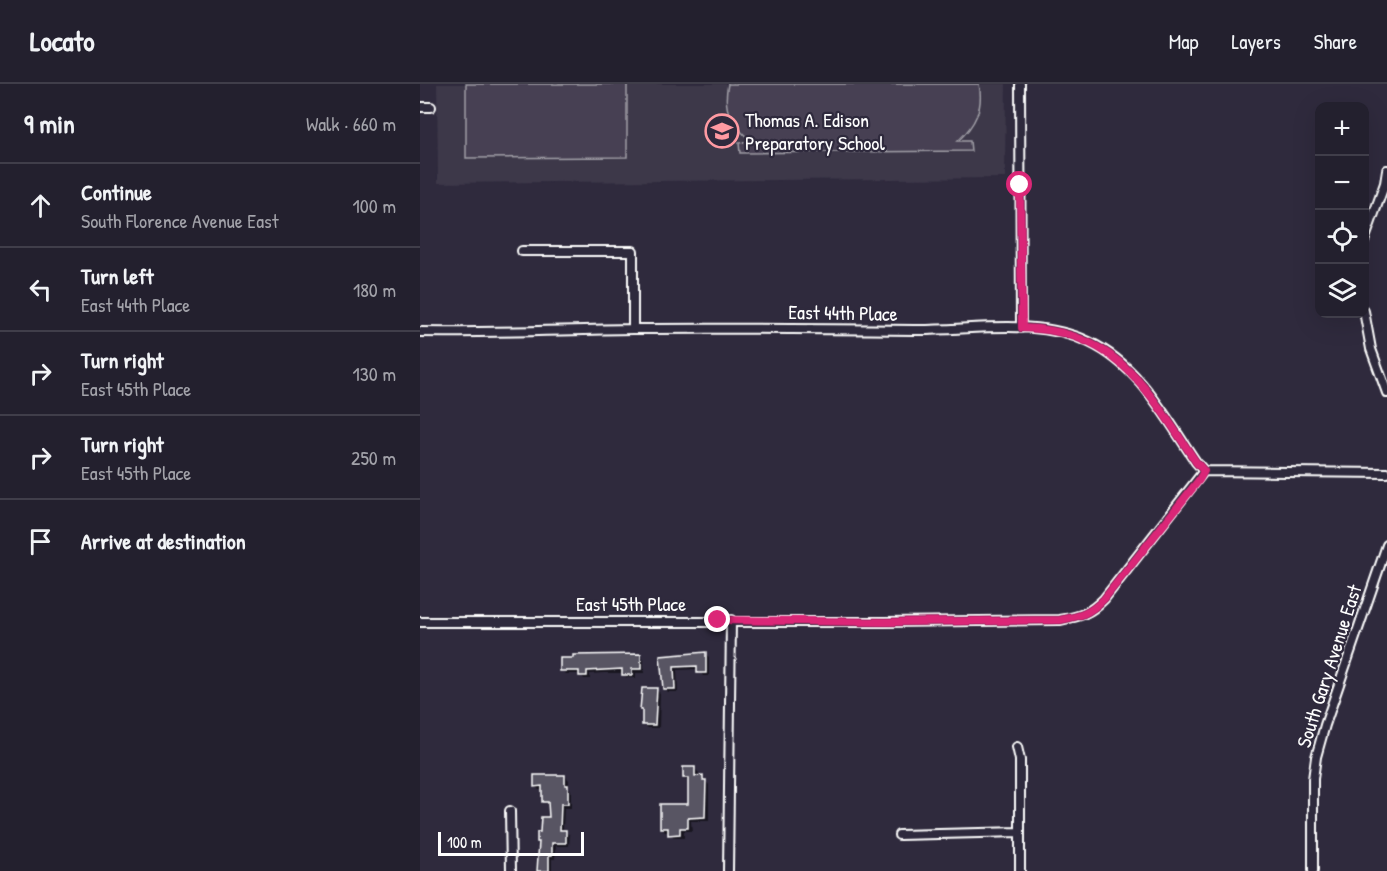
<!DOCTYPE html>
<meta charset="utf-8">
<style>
:root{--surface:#23202e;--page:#2b2836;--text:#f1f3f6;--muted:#a3a3aa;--line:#403e4a}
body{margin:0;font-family:"Patrick Hand",sans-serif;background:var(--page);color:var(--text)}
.controls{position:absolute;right:18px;top:18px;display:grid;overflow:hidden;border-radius:12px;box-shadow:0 6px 24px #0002}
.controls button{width:54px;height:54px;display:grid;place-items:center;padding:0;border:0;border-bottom:2px solid var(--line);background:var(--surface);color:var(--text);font:30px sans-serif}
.scale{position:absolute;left:18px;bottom:15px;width:146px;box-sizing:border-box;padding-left:6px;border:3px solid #fff;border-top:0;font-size:16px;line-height:21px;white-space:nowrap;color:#fff;-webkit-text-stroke:4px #2f2a3d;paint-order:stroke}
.stop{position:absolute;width:18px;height:18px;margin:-14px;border:4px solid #db2777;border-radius:50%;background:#fff}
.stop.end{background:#db2777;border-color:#fff;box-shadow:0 2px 6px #0008}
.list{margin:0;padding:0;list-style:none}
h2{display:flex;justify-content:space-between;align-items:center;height:78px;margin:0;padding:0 24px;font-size:26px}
h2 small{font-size:20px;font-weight:400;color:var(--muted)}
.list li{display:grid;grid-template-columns:39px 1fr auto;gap:18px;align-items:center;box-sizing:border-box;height:84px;padding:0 24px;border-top:2px solid var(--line)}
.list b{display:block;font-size:22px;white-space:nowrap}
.list p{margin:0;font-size:20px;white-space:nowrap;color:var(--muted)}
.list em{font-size:20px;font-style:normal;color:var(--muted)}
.icon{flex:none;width:33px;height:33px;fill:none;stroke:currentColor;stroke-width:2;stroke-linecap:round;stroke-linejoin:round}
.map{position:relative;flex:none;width:967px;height:787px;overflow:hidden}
header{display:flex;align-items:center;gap:36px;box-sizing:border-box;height:84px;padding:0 30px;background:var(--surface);border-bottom:2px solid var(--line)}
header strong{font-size:28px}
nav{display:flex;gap:33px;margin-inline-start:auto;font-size:21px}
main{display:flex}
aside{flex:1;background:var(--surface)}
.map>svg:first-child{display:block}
.built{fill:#3c3749}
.green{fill:#464152;stroke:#a2a0a8;stroke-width:1.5}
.shadow{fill:#0007}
.building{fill:#595564;stroke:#fff;stroke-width:1.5}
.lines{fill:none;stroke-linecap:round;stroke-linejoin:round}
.minor-casing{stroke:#fff;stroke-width:12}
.minor{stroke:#2f2a3d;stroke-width:8}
.route{stroke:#db2777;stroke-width:8}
.labels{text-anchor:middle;stroke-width:4.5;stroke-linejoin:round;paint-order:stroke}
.poi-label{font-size:20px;fill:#fff;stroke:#2f2a3d;text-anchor:start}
.street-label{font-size:20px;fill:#fff;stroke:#2f2a3d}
</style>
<header>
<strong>Locato</strong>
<nav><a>Map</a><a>Layers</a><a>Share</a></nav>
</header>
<main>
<aside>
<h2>9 min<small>Walk · 660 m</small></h2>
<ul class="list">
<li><svg class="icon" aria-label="ahead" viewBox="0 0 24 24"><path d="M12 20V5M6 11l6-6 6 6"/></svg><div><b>Continue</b><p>South Florence Avenue East</p></div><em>100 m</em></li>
<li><svg class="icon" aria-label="left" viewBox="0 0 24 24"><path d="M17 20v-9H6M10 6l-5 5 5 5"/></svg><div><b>Turn left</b><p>East 44th Place</p></div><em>180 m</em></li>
<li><svg class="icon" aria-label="right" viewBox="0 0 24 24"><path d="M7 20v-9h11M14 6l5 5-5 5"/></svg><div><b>Turn right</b><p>East 45th Place</p></div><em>130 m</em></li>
<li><svg class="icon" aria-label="right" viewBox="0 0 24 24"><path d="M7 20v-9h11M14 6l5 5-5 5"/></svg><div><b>Turn right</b><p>East 45th Place</p></div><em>250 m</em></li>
<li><svg class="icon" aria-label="arrive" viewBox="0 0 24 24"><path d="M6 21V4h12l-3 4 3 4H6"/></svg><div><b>Arrive at destination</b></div></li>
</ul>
</aside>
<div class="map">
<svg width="967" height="787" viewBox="0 0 967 787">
<rect width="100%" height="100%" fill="#2f2a3d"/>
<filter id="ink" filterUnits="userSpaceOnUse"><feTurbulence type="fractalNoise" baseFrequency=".0167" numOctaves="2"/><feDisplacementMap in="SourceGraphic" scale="12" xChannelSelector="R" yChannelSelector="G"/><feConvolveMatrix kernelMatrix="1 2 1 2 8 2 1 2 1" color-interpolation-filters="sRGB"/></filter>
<g filter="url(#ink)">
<path class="built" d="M 17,0 L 586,0 L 585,94 L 18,99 Z"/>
<path class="green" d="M 46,0 L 207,0 L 207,73 L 46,74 Z
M 308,0 L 559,0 C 564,24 555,41 538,57 L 550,57 L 551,67 L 320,69 L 319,59 L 331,57 C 312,40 302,27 308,0 Z"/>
<path class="shadow" d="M 285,570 L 289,573 L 289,592 L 283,592 L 279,585 L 257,586 L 258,608 L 248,608 L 245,604 L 242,573 Z
M 220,572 L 224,576 L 224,589 L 216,589 L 216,594 L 207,594 L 203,589 L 184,589 L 170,590 L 170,595 L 164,595 L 161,590 L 146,590 L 142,586 Z
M 236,606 L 240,609 L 239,644 L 228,644 L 224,640 Z
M 275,685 L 279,689 L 279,693 L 282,693 L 289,701 L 289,737 L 271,737 L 272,747 L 264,747 L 264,754 L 254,754 L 250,748 L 245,748 L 241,744 L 270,721 L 268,697 L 264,694 Z
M 145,692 L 149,696 L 149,704 L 151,706 L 151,724 L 144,724 L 143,747 L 150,751 L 149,762 L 136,762 L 135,775 L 132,775 L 132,787 L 116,787 L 120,760 L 118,757 L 130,734 L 130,721 L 123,717 L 123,706 L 119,706 L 115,702 Z"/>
<path class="building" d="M 286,568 L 286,589 L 277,589 L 277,582 L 254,583 L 255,605 L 243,605 L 240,572 Z
M 221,570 L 221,585 L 212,585 L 212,591 L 202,591 L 202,585 L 167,587 L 167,592 L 159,592 L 159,587 L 140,587 L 140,574 L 153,574 L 153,571 Z
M 222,604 L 237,604 L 235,641 L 222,641 L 222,626 L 220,626 Z
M 263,683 L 275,683 L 275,692 L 283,691 L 283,696 L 286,696 L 285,733 L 268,734 L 268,744 L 260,744 L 260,750 L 248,751 L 248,744 L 240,744 L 240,720 L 268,720 L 268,694 L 263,694 Z
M 114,691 L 145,691 L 145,701 L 148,701 L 148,720 L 141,720 L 140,746 L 146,746 L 146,759 L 132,759 L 132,771 L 129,771 L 129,787 L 117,787 L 119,758 L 117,758 L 117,748 L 120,748 L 121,733 L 129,733 L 128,718 L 122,718 L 122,702 L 114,703 Z"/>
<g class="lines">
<g class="minor-casing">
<path id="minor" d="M 600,0 L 601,244
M 0,23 L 11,23
M 944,157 L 965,99 L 967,86
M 102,167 L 213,167 L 213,245
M 944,227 L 951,265 L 967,309
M 0,248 C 71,249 142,246 213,245 C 307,244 401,245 494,246 C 550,247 617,233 669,258 C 720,282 746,334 776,378 L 784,387
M 784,387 L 967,389
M 0,538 L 465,538 L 640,536 C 661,532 669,530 684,515 L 784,387
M 597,663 L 600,676 L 600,787
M 90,727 L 91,787
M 479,751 L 600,748
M 308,787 L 311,536
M 893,787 L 893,695 L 896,673 L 905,641 L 967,461"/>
</g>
<use href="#minor" class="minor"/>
</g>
</g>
<g class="lines" filter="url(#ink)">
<path class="route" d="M 298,536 L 465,538 L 640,536 C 661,532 669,530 684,515 L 779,396 L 784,387 L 776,378 C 729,308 697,245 602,244 L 600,101"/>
</g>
<defs>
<g id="school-ring" transform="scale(1.725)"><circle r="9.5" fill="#2f2a3d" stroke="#ff9aa2" stroke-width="1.5"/><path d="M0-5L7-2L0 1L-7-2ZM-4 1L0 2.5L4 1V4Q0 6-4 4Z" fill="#ff9aa2"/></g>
</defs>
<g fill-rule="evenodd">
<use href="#school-ring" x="302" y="47"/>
</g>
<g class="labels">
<g class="poi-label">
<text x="325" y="43">Thomas A. Edison<tspan x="325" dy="23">Preparatory School</tspan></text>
</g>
<g class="street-label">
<text transform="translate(423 229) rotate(1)" y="7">East 44th Place</text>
<text x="211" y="527">East 45th Place</text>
<text transform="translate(909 582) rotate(-72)" y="7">South Gary Avenue East</text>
</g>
</g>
</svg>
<div class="controls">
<button>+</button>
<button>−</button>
<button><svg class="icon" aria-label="locate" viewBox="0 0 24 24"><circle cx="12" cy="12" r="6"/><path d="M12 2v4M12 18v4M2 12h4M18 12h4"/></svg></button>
<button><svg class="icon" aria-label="layers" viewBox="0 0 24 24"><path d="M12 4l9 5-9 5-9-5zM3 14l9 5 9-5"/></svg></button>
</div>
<div class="scale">100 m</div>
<div class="stop" style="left:600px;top:101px"></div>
<div class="stop end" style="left:298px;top:536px"></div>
</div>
</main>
